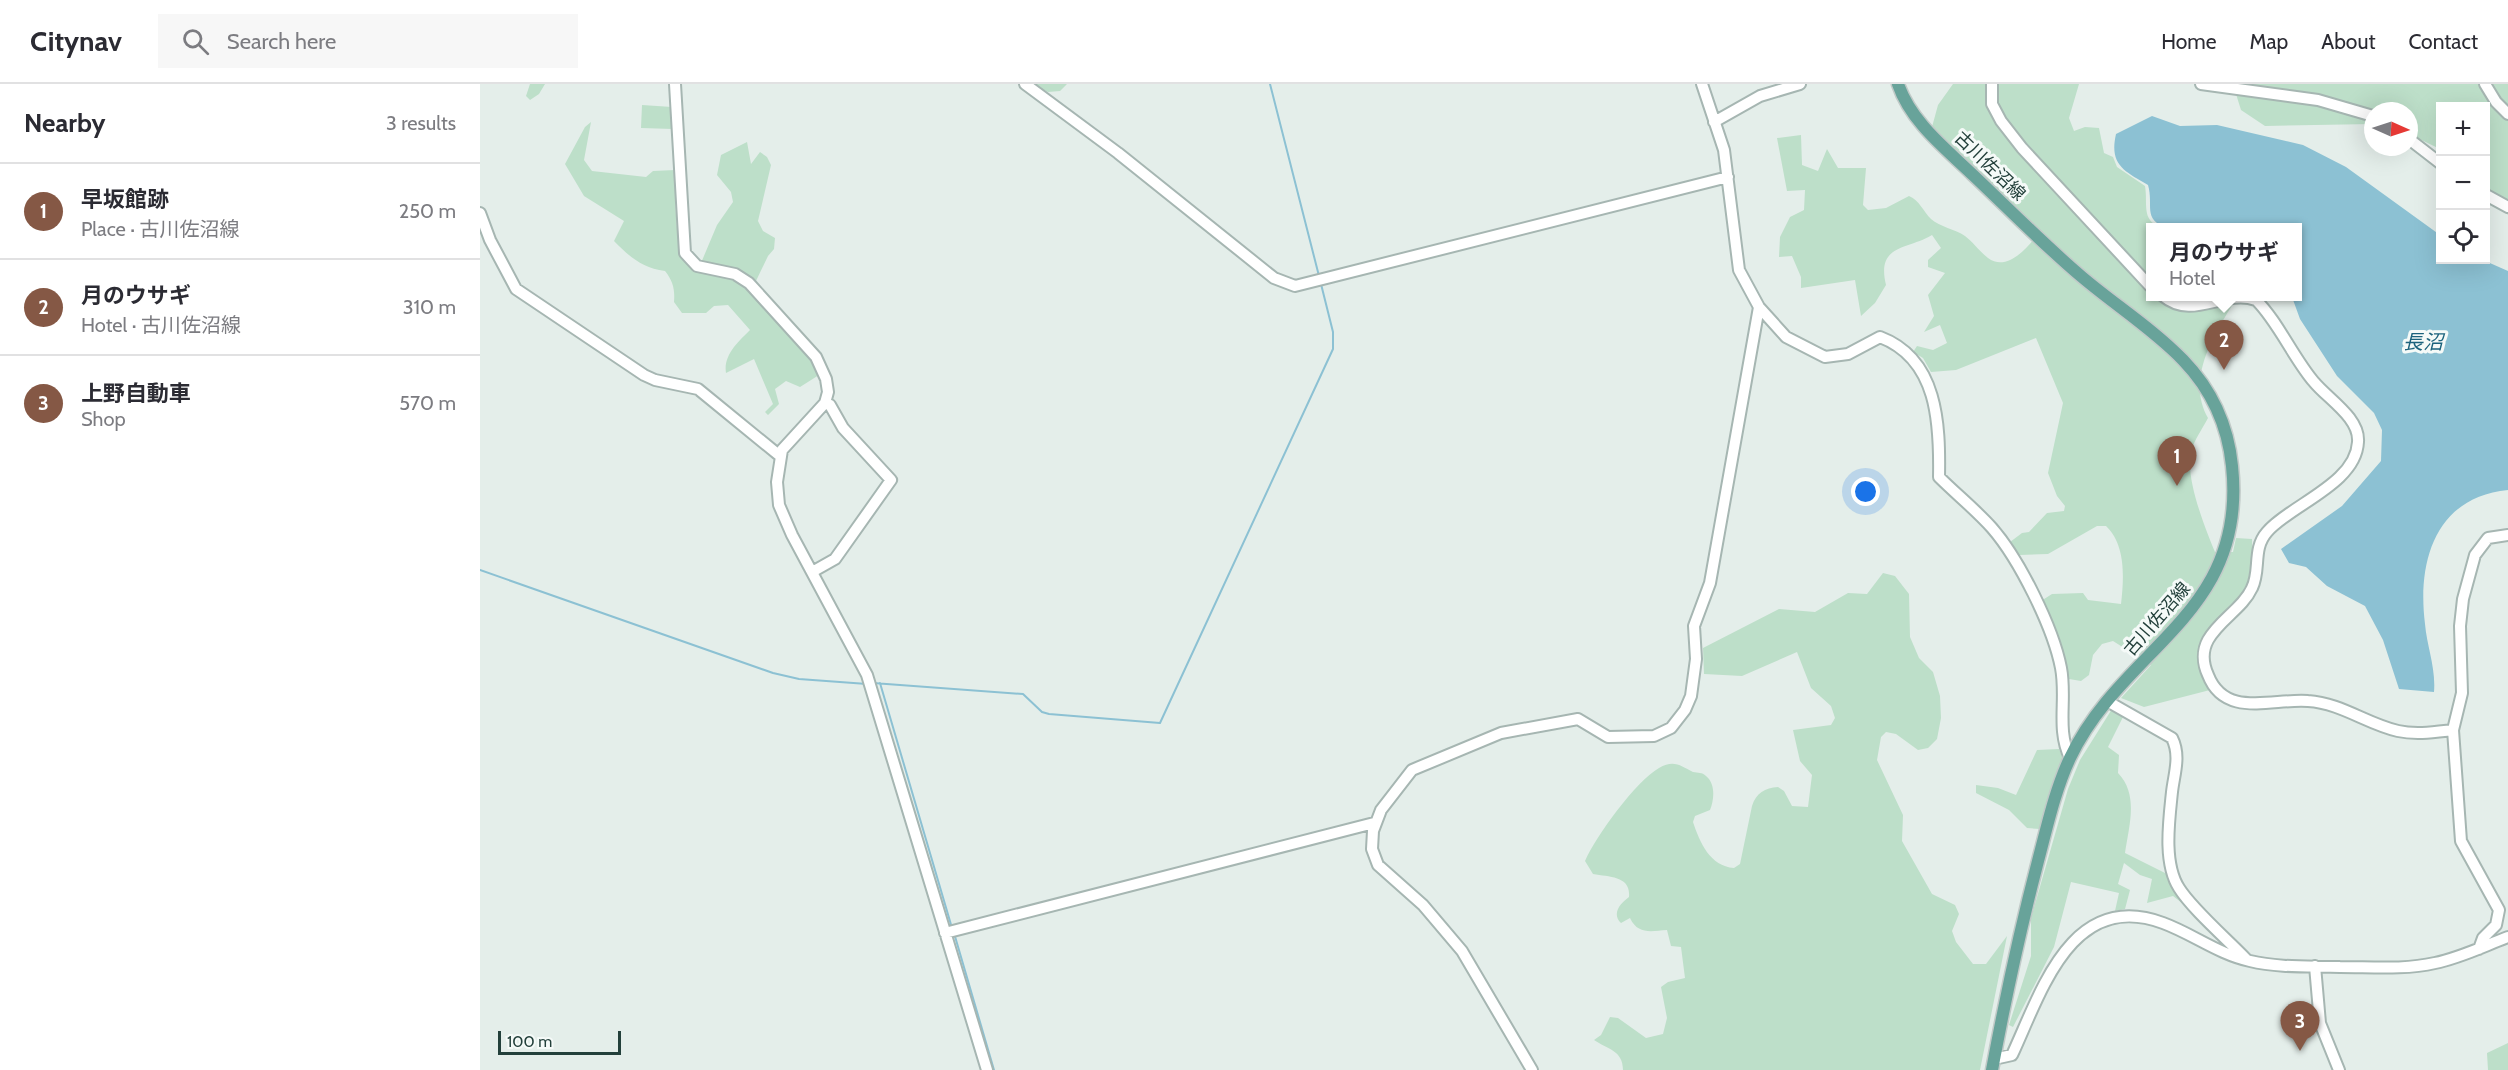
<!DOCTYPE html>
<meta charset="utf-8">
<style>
:root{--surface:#fff;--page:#f7f7f7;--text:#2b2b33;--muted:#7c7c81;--line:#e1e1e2;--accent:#855845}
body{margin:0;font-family:Cabin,"Noto Sans JP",sans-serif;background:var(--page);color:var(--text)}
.controls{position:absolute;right:18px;top:18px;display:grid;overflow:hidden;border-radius:0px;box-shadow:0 6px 24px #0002}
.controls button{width:54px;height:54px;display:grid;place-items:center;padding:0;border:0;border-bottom:2px solid var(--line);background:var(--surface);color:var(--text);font:30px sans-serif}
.compass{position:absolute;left:1884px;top:18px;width:54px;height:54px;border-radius:50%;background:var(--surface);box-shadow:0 6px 24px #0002;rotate:93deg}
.scale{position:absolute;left:18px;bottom:15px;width:123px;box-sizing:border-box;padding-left:6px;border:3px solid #23403b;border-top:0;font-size:16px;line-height:21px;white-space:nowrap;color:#23403b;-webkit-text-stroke:4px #f5faf8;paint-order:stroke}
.you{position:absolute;left:1386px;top:408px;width:21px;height:21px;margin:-15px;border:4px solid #fff;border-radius:50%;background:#1a73e8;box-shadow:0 0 0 9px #1a73e833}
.badge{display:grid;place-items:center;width:39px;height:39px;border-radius:50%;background:var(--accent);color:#fff;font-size:20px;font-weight:700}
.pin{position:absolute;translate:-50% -50px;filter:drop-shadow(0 2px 3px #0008)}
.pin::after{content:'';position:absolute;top:32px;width:21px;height:18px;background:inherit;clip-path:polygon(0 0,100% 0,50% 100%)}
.popup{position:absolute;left:1666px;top:139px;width:156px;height:78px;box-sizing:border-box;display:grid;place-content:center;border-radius:0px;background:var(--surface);filter:drop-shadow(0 2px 4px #0005);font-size:20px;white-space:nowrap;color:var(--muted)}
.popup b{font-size:22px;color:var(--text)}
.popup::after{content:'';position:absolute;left:50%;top:100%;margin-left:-12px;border:12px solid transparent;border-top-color:var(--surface)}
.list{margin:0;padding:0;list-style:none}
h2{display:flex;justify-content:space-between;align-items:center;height:78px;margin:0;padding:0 24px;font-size:26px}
h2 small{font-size:20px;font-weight:400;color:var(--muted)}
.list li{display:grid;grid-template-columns:39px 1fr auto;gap:18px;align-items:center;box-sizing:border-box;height:96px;padding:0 24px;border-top:2px solid var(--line)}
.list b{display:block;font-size:22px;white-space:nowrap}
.list p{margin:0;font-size:20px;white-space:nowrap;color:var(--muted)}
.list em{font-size:20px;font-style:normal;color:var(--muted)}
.icon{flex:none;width:33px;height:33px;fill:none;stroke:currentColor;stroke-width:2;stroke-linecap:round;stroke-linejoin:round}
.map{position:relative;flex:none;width:2028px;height:986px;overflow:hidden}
header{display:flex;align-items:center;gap:36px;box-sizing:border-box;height:84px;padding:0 30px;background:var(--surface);border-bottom:2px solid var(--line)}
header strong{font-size:28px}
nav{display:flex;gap:33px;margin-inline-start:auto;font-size:21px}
.search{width:420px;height:54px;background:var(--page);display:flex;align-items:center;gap:15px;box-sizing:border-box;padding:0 21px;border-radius:0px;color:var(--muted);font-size:22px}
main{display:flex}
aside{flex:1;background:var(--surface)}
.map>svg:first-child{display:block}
.green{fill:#bddfc9}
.water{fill:#8cc1d3}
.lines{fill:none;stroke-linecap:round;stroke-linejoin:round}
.stream{stroke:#8cc1d3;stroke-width:2}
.minor-casing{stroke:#a6b6b2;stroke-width:14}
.major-casing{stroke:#c1cac8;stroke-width:15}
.minor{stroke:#fff;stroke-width:10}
.major{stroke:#68a39a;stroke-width:12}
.labels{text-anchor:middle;stroke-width:6;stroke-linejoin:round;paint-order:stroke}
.street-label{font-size:18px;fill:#23403b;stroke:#f5faf8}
.water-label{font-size:20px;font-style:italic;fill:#1c637d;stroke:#f5faf8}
</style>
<header>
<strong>Citynav</strong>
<div class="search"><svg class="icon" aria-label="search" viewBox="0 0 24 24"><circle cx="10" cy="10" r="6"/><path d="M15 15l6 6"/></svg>Search here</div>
<nav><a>Home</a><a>Map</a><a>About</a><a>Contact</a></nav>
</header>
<main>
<aside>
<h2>Nearby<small>3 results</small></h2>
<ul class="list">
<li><span class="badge">1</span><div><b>早坂館跡</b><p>Place · 古川佐沼線</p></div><em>250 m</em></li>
<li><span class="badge">2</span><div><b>月のウサギ</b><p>Hotel · 古川佐沼線</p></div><em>310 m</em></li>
<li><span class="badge">3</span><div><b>上野自動車</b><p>Shop</p></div><em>570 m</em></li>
</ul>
</aside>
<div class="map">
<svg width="2028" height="986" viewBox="0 0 2028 986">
<rect width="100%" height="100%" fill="#e4eeea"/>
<path class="green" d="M 50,0 L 65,0 L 59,10 L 50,16 L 46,12 Z
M 553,0 L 587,0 L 580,7 L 568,8 Z
M 1473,0 L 1599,0 L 1589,34 L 1594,47 L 1605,43 L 1619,44 L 1624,69 L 1633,73 L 1637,83 L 1665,102 C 1668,119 1661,136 1680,143 L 1670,144 L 1670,212 L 1747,213 L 1753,220 C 1733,252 1706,296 1728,334 C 1723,344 1714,356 1711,368 C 1705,394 1725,444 1735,468 L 1753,468 L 1756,454 L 1772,455 L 1773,494 L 1720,574 L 1721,587 L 1730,606 L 1664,623 L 1641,614 L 1671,581 L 1633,557 L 1622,560 L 1613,571 L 1609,591 L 1601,597 L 1589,595 L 1581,562 L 1561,517 L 1572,510 L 1603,509 L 1608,516 L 1641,520 C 1644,494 1646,461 1626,442 L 1617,442 L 1568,470 L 1539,471 L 1530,458 L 1542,449 L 1549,448 L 1567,429 L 1584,427 L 1585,422 L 1577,412 L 1568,389 L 1583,319 L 1556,254 L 1476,286 L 1451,288 L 1443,274 L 1433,268 L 1437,262 L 1453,266 L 1467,259 L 1460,241 L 1444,248 L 1454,232 L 1448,211 L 1465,189 L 1448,183 L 1448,176 L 1461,164 L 1452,151 C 1427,166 1396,160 1406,201 L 1395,219 L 1381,232 L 1375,196 L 1321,204 L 1321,193 L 1312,172 L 1299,173 L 1300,153 L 1310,133 L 1324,126 L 1325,106 L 1307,107 L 1297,54 L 1321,51 L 1322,81 L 1338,87 L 1347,65 L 1358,84 L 1386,84 L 1383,121 L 1388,126 L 1406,124 L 1429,112 C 1440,117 1443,127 1451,135 C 1460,143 1475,145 1485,152 C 1493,158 1500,168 1508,174 C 1528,189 1550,161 1560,147 L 1452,43 L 1458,21 Z
M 1761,0 L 2028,0 L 2028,131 L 2006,110 L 2006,22 L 1960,22 L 1960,65 L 1929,50 L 1929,27 L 1893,27 L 1893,40 L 1785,42 L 1761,26 L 1756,10 Z
M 162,21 L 192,23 L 193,45 L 161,44 Z
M 111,38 L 104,76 L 112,87 L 166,93 L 173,87 L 195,86 C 196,108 192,177 215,186 C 232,194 251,191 267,203 C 289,219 306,248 324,269 L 333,276 L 339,291 L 320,303 L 306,297 L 295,305 L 299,320 L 288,331 L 285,328 L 293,320 L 274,275 L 246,289 C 243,271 259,257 270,246 L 248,221 L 234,222 L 226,229 L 202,229 L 194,218 C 195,205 193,197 185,187 C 162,184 150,173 134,157 L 144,137 L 104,112 L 85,80 L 105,43 Z
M 267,58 L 271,80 L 280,68 L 287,73 L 291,81 L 278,137 L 283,147 L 295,154 L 294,165 L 288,172 L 275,199 L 221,179 L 237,141 L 253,118 L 251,108 L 237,91 L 241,71 Z
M 1403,489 L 1415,492 L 1429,510 L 1430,553 L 1439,574 L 1453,588 L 1460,612 L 1461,634 L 1457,655 L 1448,664 L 1438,666 L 1416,650 L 1406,648 L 1401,653 L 1397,676 L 1423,731 L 1422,757 L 1452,810 L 1475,821 L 1479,830 L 1472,847 L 1476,858 L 1493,880 L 1506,880 L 1527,852 L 1500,986 L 1143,986 C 1143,966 1127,965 1114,956 L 1121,951 L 1130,933 L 1138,934 L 1166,954 L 1183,950 L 1187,934 L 1181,903 L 1188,898 L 1205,894 L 1201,863 L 1191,862 L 1187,846 C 1171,847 1158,851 1150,834 L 1141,839 C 1131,829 1141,819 1149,813 C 1151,792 1130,793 1113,790 L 1105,777 C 1116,752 1156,697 1179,684 C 1194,675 1201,682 1213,688 C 1218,689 1222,688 1226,692 C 1236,700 1234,716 1230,726 L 1215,732 L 1213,738 C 1220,759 1230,782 1254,784 L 1260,780 L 1272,722 C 1276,709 1285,704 1298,703 L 1304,707 L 1312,722 L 1328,723 L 1332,691 L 1320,677 L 1313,646 L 1351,641 L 1355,634 L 1351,622 L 1331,604 L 1317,568 L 1262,592 L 1224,590 L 1223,564 L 1299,525 L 1335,528 L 1368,509 L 1387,510 Z
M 1632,625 L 1644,631 L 1628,663 L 1639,671 L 1638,689 C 1659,711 1649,741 1645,769 L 1689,791 L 1724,836 L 1693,812 L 1667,819 L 1672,795 L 1660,791 L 1644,779 L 1638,800 L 1650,806 L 1645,825 L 1635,827 L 1639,809 L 1591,798 L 1574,863 L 1533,943 L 1529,941 L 1551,872 L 1551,834 L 1588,705 L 1600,676 Z
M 1579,665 L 1583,675 L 1560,745 L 1547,744 L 1529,726 L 1496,709 L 1496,701 L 1518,704 L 1536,711 L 1557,666 Z
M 2028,959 L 2028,986 L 2008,986 L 2007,969 Z"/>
<path class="water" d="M 1672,32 L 1700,42 L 1737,41 L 1823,61 L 1866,83 L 1960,151 L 1960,176 L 2003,176 L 2028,187 L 2028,406 C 1956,413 1937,476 1945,540 C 1947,563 1956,584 1954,608 L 1919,605 L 1903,556 L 1885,522 L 1847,502 L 1826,483 L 1809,479 L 1801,465 L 1862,422 L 1901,377 L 1902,346 L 1894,329 L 1857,292 L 1820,235 L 1812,213 L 1818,212 L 1818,144 L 1687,144 C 1662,135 1674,122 1668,101 C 1644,87 1629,81 1636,50 Z"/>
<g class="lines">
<path class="stream" d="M 790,0 L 839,192
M 0,486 L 293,589 L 319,595 L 387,600
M 393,599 L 543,610 L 562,628 L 569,630 L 680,639 L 853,265 L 853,248 L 841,200
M 400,599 L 472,844
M 474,849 L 514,986"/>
<g class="minor-casing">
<path id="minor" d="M 195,0 L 205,169 L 217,182 L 255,190 L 269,199 L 336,273 L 346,295 L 348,308 L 345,319 L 302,366 L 297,398 L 299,421 L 312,451 L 387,591 L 507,986
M 545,0 L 638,69 L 794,194 L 815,202 L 1248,93
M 1222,0 L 1244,66 L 1259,186 L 1279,223 L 1306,253 L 1345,273 L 1368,270 L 1400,253 C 1458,275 1460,340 1459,393 C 1476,410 1496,426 1512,444 C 1539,475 1573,543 1581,584 C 1587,615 1576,645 1590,674
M 1512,0 L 1512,20 L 1521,37 L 1542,64 L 1670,202
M 1721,0 L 1838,16 L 1893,32
M 2005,0 L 2016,18 L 2028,30
M 1234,38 L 1280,12 L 1320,0
M 1929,55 L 1960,79
M 2006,111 L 2028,123
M 0,129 L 10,156 L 36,205 L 164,291 L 175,296 L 218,305 L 300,372
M 1683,212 C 1713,237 1743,205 1776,216 C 1797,236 1814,275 1834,298 C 1848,315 1880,334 1878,358 C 1876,400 1810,421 1787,448 C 1772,465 1781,486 1772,504 C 1763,524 1739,536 1728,556 C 1722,567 1723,580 1728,591 C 1745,635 1793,614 1828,617 C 1861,619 1887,640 1918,647 C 1936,651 1955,648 1973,646
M 332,488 L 355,475 L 411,396 L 363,344 L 350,321 L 345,319
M 1627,617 L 1692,654 C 1701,672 1694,690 1692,708 C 1689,737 1683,779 1699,804 C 1712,825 1748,856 1766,875
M 465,849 L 894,739
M 1999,865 L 2003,854 L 2016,841 L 2019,826 L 1981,757 L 1973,646 L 1982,609 L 1980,542 L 1983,515 L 1995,471 L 2008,454 L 2028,451
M 1835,882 L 1840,939 L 1859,986
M 1514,975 L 1532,971 C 1561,909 1591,805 1683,839 C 1713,850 1738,870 1770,877 C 1799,884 1830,882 1860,883 C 1892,883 1924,886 1955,879 C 1980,874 2004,862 2028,853
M 1052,986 L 982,867 L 943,821 L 898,781 L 892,765 L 893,747 L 901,726 L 932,686 L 1021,649 L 1098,635 L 1128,653 L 1174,652 L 1191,644 L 1205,626 L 1211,612 L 1216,575 L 1214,542 L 1230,499 L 1279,223"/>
</g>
<g class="major-casing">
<path id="major" d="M 1418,0 C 1431,38 1465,64 1493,91 C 1529,125 1564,161 1602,193 C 1635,221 1673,245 1703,276 C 1732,306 1748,342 1752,382 C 1768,531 1643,562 1590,674 C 1575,706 1567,743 1558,777 C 1540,846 1525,916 1512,986"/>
</g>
<use href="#minor" class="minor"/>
<use href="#major" class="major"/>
</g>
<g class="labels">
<g class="street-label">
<text transform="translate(1510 82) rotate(44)" y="6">古川佐沼線</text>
<text transform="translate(1677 535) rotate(-49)" y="6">古川佐沼線</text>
</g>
<g class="water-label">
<text x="1943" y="265">長沼</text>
</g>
</g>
</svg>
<div class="controls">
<button>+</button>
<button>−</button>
<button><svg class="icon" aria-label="locate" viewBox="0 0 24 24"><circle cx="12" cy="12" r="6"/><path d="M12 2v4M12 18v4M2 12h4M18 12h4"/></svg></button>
</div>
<svg class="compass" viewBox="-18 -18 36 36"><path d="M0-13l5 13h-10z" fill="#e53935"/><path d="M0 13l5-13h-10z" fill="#7c7c81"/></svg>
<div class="scale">100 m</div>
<div class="you"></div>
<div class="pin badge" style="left:1697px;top:402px">1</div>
<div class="pin badge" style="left:1744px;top:286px">2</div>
<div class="popup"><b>月のウサギ</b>Hotel</div>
<div class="pin badge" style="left:1820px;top:967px">3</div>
</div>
</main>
